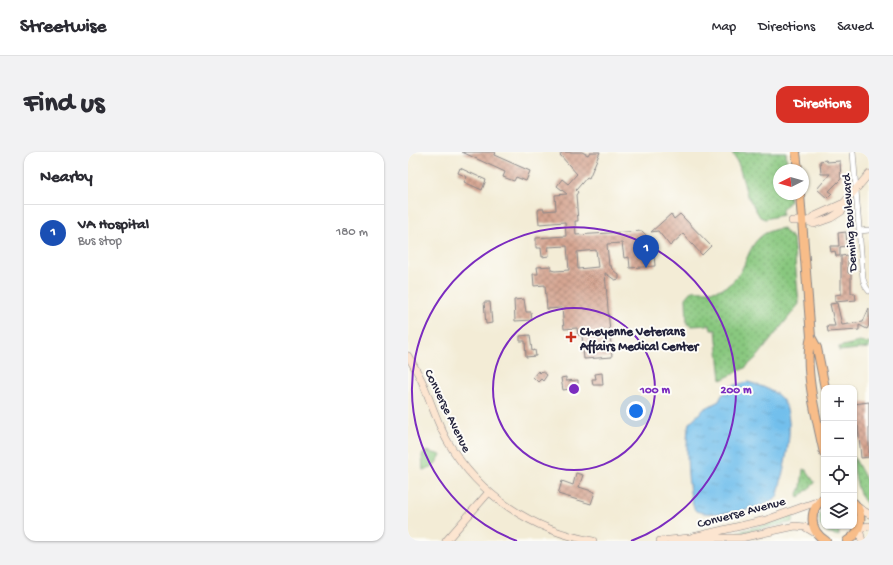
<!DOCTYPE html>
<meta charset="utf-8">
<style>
:root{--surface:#fff;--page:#f2f2f3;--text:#2b2b33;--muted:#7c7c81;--line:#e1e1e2;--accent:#d93025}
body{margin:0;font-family:"Gochi Hand",sans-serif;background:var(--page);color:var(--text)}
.controls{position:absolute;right:12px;bottom:12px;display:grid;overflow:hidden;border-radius:8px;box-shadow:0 1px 3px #0004}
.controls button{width:36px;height:36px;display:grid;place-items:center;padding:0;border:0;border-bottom:1px solid var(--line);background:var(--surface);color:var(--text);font:20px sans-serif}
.compass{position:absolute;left:365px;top:12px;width:36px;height:36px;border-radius:50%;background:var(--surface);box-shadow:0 1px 3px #0004;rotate:265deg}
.you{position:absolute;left:228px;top:259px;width:14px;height:14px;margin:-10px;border:3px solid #fff;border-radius:50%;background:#1a73e8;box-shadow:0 0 0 6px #1a73e833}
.badge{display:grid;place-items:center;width:26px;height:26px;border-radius:50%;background:var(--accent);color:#fff;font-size:13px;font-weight:700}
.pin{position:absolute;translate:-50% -33px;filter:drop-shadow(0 1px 2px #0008)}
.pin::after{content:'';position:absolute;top:21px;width:14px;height:12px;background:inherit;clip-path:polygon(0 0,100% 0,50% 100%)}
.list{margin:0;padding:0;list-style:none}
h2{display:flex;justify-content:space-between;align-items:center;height:52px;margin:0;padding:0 16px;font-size:17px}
h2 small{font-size:13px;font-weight:400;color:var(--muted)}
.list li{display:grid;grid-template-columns:26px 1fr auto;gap:12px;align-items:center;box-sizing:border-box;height:56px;padding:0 16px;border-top:1px solid var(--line)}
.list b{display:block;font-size:15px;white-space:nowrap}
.list p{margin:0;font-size:13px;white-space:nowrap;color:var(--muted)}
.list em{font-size:13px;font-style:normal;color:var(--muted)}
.icon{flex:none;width:22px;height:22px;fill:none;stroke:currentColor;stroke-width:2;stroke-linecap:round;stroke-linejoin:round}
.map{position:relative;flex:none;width:461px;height:389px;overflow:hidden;border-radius:12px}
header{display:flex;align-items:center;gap:24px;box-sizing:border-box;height:56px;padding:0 20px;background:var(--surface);border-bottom:1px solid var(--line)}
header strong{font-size:19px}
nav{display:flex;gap:22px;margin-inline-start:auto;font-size:14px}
.intro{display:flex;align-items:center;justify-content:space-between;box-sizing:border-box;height:96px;padding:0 24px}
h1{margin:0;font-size:28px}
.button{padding:10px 18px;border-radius:12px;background:var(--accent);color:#fff;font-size:14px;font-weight:700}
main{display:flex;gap:24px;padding:0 24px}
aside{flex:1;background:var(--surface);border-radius:12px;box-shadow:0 1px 3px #0004}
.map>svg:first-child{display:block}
.grass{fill:url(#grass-dots);stroke:#56755d}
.pitch{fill:#89c87f;stroke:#56755d}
.water{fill:url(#water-ripples);stroke:#4a7094}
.building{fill:url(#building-cross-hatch);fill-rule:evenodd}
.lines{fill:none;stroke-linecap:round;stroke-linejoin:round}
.street-casing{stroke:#8a8788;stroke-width:6}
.secondary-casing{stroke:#8a8788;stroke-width:8}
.primary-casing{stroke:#8a8788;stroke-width:10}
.street{stroke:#fff;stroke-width:5}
.secondary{stroke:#fce5d0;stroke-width:7}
.primary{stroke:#f8bd89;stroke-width:8}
.ring{fill:none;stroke:#7b2cbf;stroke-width:2}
.poi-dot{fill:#c8321e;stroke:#fdfcf7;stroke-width:1.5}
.labels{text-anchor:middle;stroke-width:4;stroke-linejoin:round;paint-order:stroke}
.street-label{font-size:13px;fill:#22223b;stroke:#fdfcf7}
.poi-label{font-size:13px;font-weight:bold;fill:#22223b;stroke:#fdfcf7;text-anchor:start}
.centre{fill:#7b2cbf;stroke:#fdfcf7;stroke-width:2}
.ring-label{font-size:12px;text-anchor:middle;font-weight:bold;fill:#7b2cbf;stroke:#fdfcf7;stroke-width:4;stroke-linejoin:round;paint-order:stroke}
</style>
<header>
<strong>Streetwise</strong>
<nav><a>Map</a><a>Directions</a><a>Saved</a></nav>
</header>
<div class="intro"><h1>Find us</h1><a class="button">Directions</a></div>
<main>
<aside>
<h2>Nearby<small></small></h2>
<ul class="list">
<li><span class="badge" style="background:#1a4fb4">1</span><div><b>VA Hospital</b><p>Bus stop</p></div><em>180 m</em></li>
</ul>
</aside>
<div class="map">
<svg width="461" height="389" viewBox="0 0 461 389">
<defs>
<pattern id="grass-dots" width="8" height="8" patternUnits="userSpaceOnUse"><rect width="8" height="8" fill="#89c87f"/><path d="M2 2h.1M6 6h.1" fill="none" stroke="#70a269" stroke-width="1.8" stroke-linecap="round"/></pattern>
<pattern id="water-ripples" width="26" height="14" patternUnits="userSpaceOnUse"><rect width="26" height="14" fill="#72bfec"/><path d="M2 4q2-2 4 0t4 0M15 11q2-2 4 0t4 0" fill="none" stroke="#5d9bc0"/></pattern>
<pattern id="building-cross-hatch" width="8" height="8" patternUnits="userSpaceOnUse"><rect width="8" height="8" fill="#d6a692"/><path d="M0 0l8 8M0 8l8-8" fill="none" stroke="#ad8778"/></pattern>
</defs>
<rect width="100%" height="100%" fill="#fdfcf7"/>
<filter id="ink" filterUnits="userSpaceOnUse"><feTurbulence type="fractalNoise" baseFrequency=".025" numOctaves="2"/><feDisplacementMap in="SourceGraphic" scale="8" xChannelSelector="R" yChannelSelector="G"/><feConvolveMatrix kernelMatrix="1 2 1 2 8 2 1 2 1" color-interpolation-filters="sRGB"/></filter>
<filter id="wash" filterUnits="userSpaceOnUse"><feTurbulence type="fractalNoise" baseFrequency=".012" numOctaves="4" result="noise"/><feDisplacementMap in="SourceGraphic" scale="16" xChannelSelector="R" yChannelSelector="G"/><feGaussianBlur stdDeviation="0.9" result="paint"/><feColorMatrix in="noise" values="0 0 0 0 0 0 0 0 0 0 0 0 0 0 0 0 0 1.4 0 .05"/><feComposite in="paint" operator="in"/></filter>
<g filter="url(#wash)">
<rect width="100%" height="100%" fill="#f3ecd6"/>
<path class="grass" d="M 324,0 L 378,0 L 379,18 L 371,18 L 371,42 L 381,42 L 382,49 L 374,58 L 374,63 L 357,67 L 352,65 L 339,43 L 331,14 Z
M 375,76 L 376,79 L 385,86 L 391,152 L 350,204 L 337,216 L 313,228 L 308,178 L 303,178 L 302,173 L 284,174 L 279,172 L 278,146 L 284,139 C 295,138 305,141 315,136 C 347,121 331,81 375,76 Z
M 451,190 L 461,191 L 461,196 L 431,199 L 431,195 Z
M 446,305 L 461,333 L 461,354 C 448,343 446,320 446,305 Z
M 395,317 L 398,318 L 407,331 L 391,345 L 389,344 L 393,335 Z
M 415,357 L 416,374 L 426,374 L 431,377 L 431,384 L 422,382 L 412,374 L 411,365 Z
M 386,362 L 385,370 L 329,382 L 329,380 L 362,371 Z"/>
<path class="pitch" d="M 19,299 L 33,303 L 26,314 L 15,318 L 14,303 Z"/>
<path class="water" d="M 340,230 C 350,233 363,237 371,244 C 392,263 375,318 370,343 C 360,358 305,366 288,359 C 279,350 277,285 281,271 L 296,257 L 311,249 L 314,243 L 323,234 Z"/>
<g id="blocks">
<path class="building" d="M 54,0 L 87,0 L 86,3 L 122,19 L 118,29 L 108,25 L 106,29 L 95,25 L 97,20 Z
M 154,0 L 174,0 L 180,3 L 182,0 L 192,0 L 181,26 L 179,25 L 168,38 L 170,40 L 168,43 L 170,69 L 167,69 L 168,83 L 234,79 L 245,90 L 247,114 L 222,116 L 221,105 L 216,106 L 214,91 L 199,92 L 201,114 L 203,114 L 204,117 L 211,123 L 211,127 L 207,128 L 197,121 L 204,205 L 176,207 L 174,183 L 170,183 L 169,176 L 156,177 L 154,156 L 139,157 L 137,133 L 126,134 L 125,122 L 130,122 L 129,115 L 143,114 L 143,118 L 147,119 L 161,118 L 159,94 L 140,95 L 141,104 L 134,105 L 133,96 L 128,96 L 128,86 L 158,84 L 157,70 L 131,72 L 130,59 L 131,57 L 136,57 L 136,59 L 148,58 L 147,43 L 159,42 L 149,34 L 154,27 L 160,32 L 169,22 L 152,3 ZM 188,98 L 190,115 L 170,117 L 169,100 Z
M 418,8 L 419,10 L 432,9 L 433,27 L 421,39 L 424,41 L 419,46 L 409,37 L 422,22 L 413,22 L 412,9 Z
M 52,16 L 78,28 L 74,38 L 56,30 L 59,25 L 50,21 Z
M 263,62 L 266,67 L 272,62 L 303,94 L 294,103 L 275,82 L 262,94 L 250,79 L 243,80 Z
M 438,80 L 439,94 L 432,95 L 432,104 L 428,104 L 427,99 L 423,100 L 422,94 L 431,94 L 430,81 Z
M 440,103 L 440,121 L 443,121 L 443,141 L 447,141 L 448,148 L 427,150 L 427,143 L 433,142 L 433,104 Z
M 116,147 L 118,160 L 123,160 L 124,168 L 107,169 L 106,148 Z
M 76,150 L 82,150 L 84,171 L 78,172 Z
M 429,151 L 434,173 L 455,170 L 461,156 L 461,173 L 459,177 L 451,173 L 451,178 L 420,180 L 419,174 L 427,174 L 422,152 Z
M 122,183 L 124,199 L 127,198 L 128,204 L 118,205 L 117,189 L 112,189 L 112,184 Z
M 130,219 L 132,221 L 134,219 L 139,223 L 135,229 L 133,227 L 130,230 L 125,225 Z
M 194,221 L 195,233 L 185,233 L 184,227 L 188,227 L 187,222 Z
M 158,225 L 158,229 L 170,228 L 170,232 L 161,233 L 162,237 L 155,238 L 153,226 Z
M 461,250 L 461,305 L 453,306 L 450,274 L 446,274 L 446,252 Z
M 168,321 L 175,323 L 171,335 L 187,340 L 183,352 L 150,342 L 154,329 L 165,333 Z"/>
</g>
</g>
<g filter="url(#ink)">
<use href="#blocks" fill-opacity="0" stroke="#8a8788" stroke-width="1"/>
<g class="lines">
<g class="street-casing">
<path id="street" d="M 445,0 L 455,127 L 458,135 L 461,139
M 452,79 L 461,78"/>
</g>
<g class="secondary-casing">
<path id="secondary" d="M 384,69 L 400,69 L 406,72 L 423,66 L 434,59 L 436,51 L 461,22
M 400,69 L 405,65 L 436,51
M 0,204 C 6,214 12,224 16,234 C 24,253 30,273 40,290 C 71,343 125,379 185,389
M 449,355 L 461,362
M 451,376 L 461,374
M 451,377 L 454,389
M 285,385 L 358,368 L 414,348
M 38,389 L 81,340
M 252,389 L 281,386 L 333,386 L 387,374 L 397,375 L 409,382"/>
</g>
<g class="primary-casing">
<path id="primary" d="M 388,0 L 390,18
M 392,42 L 403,185 C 395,215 409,269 416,301
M 403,185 L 409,196 L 417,236
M 416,346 C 400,358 401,379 418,389
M 439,389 C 453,381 457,363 446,351"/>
</g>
<use href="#street" class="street"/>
<use href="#secondary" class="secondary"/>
<use href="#primary" class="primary"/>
</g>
</g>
<g class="ring">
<circle cx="166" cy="237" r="81"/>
<path d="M109 389A162 162 0 1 1 223 389"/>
</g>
<path class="poi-dot" d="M161 179h4v4h4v4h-4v4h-4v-4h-4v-4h4z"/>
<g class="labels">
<g class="street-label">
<text transform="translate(440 71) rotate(-94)" y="5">Deming Boulevard</text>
<text transform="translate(41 258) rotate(64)" y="5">Converse Avenue</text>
<text transform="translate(333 359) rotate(-15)" y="5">Converse Avenue</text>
</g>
<g class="poi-label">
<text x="172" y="183">Cheyenne Veterans<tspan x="172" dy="15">Affairs Medical Center</tspan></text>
</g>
</g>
<circle cx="166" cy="237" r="6" class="centre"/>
<g class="ring-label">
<text x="247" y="241">100 m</text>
<text x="328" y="241">200 m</text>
</g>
</svg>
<div class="controls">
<button>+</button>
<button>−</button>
<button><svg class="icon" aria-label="locate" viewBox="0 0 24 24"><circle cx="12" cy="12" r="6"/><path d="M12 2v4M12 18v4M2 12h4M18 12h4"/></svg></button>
<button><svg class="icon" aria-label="layers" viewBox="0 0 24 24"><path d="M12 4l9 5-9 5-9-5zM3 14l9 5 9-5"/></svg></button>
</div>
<svg class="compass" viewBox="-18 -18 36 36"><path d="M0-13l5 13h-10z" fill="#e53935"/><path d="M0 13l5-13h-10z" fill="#7c7c81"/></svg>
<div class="you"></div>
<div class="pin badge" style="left:238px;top:116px;background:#1a4fb4">1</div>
</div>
</main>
